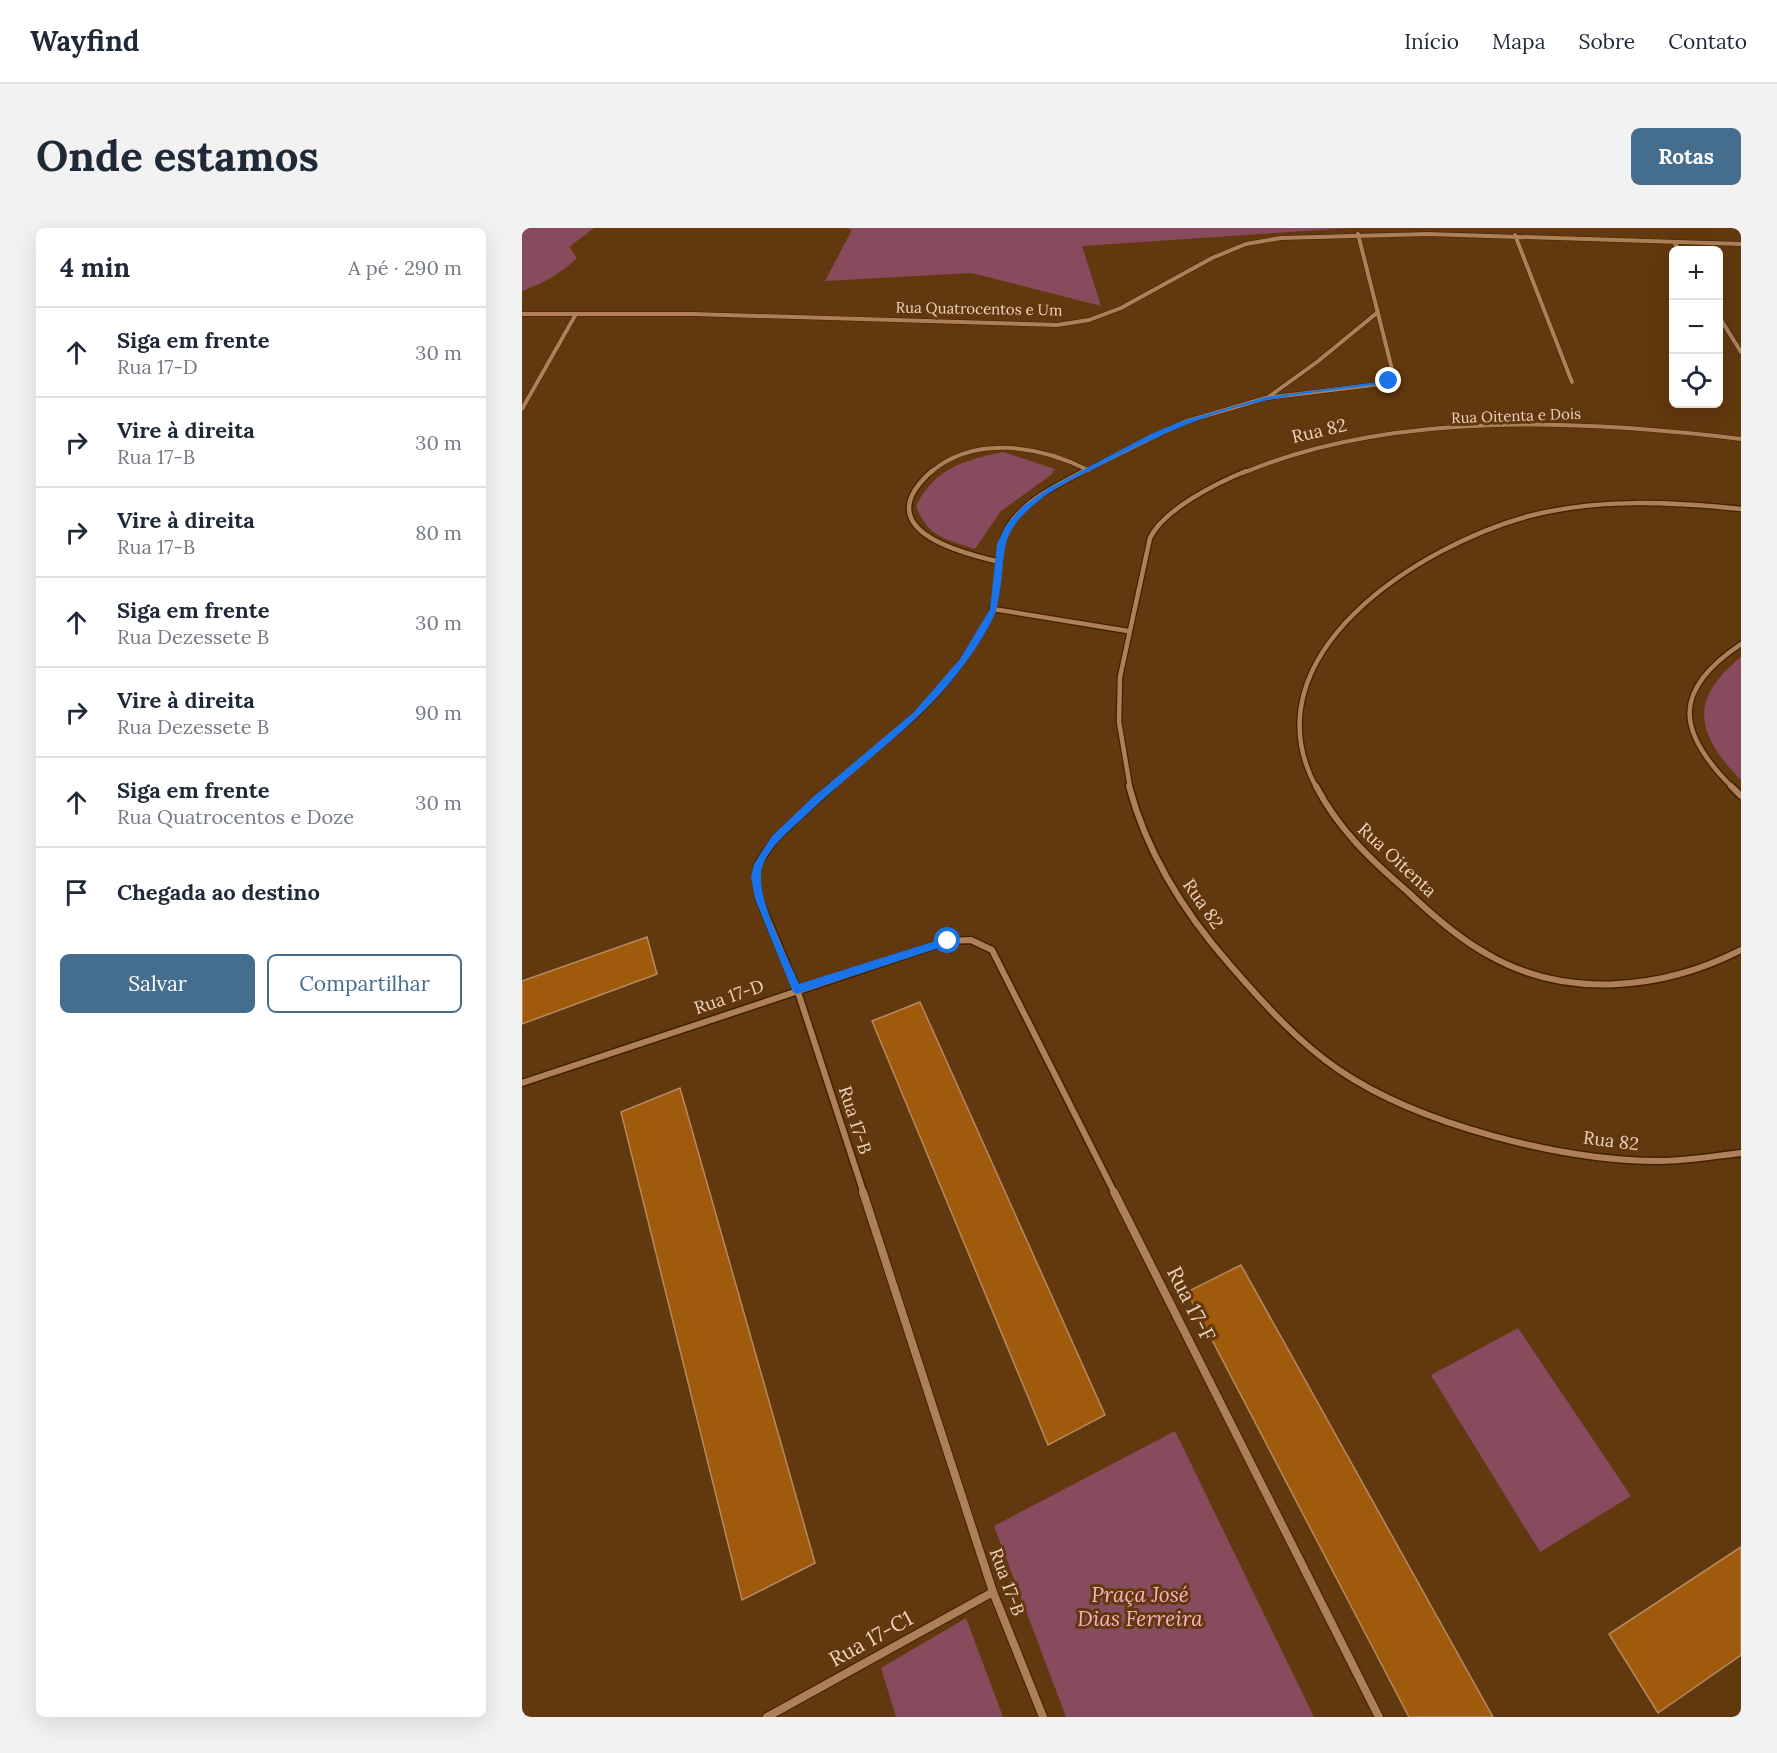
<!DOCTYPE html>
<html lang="pt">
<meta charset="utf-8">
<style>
:root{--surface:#fff;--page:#f2f2f3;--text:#1f2937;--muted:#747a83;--line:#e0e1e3;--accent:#456d8d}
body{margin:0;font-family:Lora,serif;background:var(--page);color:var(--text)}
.controls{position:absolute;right:18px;top:18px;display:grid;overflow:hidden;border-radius:9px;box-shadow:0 6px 24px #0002}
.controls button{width:54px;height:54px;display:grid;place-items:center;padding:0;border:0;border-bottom:2px solid var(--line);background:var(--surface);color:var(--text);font:30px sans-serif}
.stop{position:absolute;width:18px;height:18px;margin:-14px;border:4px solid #1a73e8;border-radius:50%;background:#fff}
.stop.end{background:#1a73e8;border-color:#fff;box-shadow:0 2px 6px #0008}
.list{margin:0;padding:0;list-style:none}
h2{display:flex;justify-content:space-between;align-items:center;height:78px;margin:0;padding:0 24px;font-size:26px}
h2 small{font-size:20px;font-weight:400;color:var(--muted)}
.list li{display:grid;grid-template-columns:39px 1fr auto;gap:18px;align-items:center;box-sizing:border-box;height:90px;padding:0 24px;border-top:2px solid var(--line)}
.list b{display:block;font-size:22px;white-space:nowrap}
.list p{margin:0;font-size:20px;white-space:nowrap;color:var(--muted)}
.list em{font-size:20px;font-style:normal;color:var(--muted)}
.actions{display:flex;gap:12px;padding:18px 24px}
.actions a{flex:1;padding:14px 0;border:2px solid var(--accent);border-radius:9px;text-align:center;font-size:21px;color:var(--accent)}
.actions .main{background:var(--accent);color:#fff}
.icon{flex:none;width:33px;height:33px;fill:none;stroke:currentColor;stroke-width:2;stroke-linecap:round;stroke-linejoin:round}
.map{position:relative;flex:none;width:1219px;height:1489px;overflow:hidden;border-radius:9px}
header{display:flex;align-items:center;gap:36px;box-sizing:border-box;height:84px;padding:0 30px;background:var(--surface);border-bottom:2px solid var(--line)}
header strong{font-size:28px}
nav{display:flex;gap:33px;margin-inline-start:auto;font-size:21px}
.intro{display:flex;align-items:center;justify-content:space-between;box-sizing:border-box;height:144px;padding:0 36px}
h1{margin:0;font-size:42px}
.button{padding:15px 27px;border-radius:9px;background:var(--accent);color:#fff;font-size:21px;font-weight:700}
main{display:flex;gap:36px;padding:0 36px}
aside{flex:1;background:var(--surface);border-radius:9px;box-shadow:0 6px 24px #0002}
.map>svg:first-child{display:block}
.green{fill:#884b5e}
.building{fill:#9f5a0b;stroke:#b98961;stroke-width:1.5}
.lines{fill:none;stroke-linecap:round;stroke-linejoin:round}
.street-far3-casing{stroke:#402102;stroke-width:5}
.street-far2-casing{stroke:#402102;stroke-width:7}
.street-far1-casing{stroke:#402102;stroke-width:9}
.street-casing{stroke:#402102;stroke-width:10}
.street-far3{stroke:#af8058;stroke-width:4}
.street-far2{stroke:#af8058;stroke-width:4.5}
.street-far1{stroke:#af8058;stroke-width:6}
.street{stroke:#af8058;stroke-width:8}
.route{fill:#1a73e8}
.labels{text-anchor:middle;stroke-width:6;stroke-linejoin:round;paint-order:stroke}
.far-street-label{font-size:15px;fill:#edd3bf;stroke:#62380e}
.street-label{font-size:18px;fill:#edd3bf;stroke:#62380e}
.near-street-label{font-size:21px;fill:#edd3bf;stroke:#62380e}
.near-park-label{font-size:21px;font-style:italic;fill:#fbb0c5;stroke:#62380e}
</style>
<header>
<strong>Wayfind</strong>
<nav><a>Início</a><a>Mapa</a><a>Sobre</a><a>Contato</a></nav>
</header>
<div class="intro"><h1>Onde estamos</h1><a class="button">Rotas</a></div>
<main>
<aside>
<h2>4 min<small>A pé · 290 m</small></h2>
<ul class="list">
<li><svg class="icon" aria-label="ahead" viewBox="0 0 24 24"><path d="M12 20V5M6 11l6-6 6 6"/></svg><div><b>Siga em frente</b><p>Rua 17-D</p></div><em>30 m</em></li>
<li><svg class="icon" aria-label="right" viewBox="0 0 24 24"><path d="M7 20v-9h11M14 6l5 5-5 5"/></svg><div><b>Vire à direita</b><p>Rua 17-B</p></div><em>30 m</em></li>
<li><svg class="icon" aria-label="right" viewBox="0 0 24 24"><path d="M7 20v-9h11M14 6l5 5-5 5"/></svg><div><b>Vire à direita</b><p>Rua 17-B</p></div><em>80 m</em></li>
<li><svg class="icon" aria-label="ahead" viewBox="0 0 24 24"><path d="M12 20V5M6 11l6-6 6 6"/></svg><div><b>Siga em frente</b><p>Rua Dezessete B</p></div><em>30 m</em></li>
<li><svg class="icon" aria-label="right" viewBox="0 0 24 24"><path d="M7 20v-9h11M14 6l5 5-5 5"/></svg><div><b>Vire à direita</b><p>Rua Dezessete B</p></div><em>90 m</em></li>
<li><svg class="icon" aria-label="ahead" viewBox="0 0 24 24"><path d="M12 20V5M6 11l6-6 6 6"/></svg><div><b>Siga em frente</b><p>Rua Quatrocentos e Doze</p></div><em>30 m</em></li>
<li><svg class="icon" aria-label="arrive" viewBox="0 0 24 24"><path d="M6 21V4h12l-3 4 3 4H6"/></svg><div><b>Chegada ao destino</b></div></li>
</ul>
<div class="actions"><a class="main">Salvar</a><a>Compartilhar</a></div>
</aside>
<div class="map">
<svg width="1219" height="1489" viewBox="0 0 1219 1489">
<rect width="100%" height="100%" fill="#62380e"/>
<path class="green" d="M 0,0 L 72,0 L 47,19 L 55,30 C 38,46 22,55 0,63 Z
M 325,0 L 876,0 L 827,0 L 560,18 L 579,78 L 450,45 L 303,53 L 330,2 Z
M 481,224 L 533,241 L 529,247 L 479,283 L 453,321 C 424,311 406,310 394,278 C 414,239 441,233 481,224 Z
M 1219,429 L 1219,552 C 1174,506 1166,472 1219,429 Z
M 996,1100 L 1109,1268 L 1018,1324 L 909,1147 Z
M 653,1203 L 792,1489 L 544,1489 L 472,1298 Z
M 444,1390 L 481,1489 L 374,1489 L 359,1440 Z"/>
<path class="building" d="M 125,709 L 135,746 L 0,796 L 0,753 Z
M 398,774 L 583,1187 L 526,1217 L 350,793 Z
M 158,860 L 293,1335 L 220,1372 L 99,884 Z
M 719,1037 L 971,1489 L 887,1489 L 665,1064 Z
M 1219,1319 L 1219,1427 L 1136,1485 L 1087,1406 Z"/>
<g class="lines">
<g class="street-far3-casing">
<path id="street-far3" d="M 993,7 L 1050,154
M 1152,14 L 1157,22
M 0,86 L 171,86 L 535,97 L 567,92 L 599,80 L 690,30 L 724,16 L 759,10 L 906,6 L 1219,16
M 1196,87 L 1219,124
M 745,170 L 795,134 L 856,84
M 0,181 L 54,86
M 408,245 C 452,206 519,218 566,242
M 559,245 L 662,194 L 744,170 L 859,156 L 872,149 L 836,6
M 721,245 C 871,182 1060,192 1219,211"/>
</g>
<g class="street-far2-casing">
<path id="street-far2" d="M 410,243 C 345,300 434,324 478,334
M 471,381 L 606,403
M 308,559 C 355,520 408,482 442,431 C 451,416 467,396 471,379 C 478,354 472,323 486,299 C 502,272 536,257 562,243
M 608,559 L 597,494 L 598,449 L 628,310 C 642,281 695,255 724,243
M 794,559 C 723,426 899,317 1007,288 C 1076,270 1148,274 1219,281
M 1210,559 C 1154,503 1150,462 1219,416"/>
</g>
<g class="street-far1-casing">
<path id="street-far1" d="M 310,558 L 253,611 L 236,636 L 234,649 L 237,671 L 275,761 L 342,966
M 607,558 C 625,626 663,686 709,738 C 742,776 776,814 817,842 C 898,897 1041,933 1138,933 C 1165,933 1192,928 1219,925
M 794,558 C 816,601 850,633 886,664 C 910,687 936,710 965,726 C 1044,772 1141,762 1219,722
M 1209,558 L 1219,568
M 0,855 L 426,713 L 449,712 L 470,722 L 593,966"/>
</g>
<g class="street-casing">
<path id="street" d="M 341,964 L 471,1364 L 521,1489
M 592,964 L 857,1489
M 245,1489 L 471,1364"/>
</g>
<use href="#street-far3" class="street-far3"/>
<use href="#street-far2" class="street-far2"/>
<use href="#street-far1" class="street-far1"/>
<use href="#street" class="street"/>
</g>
<path class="route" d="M 870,152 L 867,155 C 827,161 786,164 746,172 C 688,183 635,208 583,235 C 565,245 544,253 527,265 C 469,307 488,319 475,379 C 472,393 453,422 444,434 C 400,496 335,537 282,589 C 267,603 248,618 241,637 C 230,665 266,729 277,756 L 426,709 L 430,713 L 426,717 L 275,766 L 271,764 L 233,671 L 229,649 L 232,636 L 250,608 L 291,569 L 392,484 L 438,431 L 468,381 L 475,316 L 483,299 L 499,280 L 525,261 L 629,206 L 660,193 L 744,169 Z"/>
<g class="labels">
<g class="far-street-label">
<text transform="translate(457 81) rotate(1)" y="5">Rua Quatrocentos e Um</text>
<text transform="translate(994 188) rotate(-2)" y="5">Rua Oitenta e Dois</text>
</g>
<g class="street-label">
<text transform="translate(797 203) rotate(-13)" y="6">Rua 82</text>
<text transform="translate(875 632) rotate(43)" y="6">Rua Oitenta</text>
<text transform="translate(681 676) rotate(55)" y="6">Rua 82</text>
<text transform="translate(207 769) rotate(-19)" y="6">Rua 17-D</text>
<text transform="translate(333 892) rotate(72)" y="6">Rua 17-B</text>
<text transform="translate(1089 913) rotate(7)" y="6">Rua 82</text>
<text transform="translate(485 1354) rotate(70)" y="6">Rua 17-B</text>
</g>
<g class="near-street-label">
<text transform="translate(669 1076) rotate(63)" y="7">Rua 17-F</text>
<text transform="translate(349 1411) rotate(-29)" y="7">Rua 17-C1</text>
</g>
<g class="near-park-label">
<text x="618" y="1374">Praça José<tspan x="618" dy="24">Dias Ferreira</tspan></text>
</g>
</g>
</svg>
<div class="controls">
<button>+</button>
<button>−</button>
<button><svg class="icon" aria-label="locate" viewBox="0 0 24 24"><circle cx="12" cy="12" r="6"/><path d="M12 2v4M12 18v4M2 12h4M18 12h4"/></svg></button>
</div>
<div class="stop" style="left:426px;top:713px"></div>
<div class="stop end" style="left:867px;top:153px"></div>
</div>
</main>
